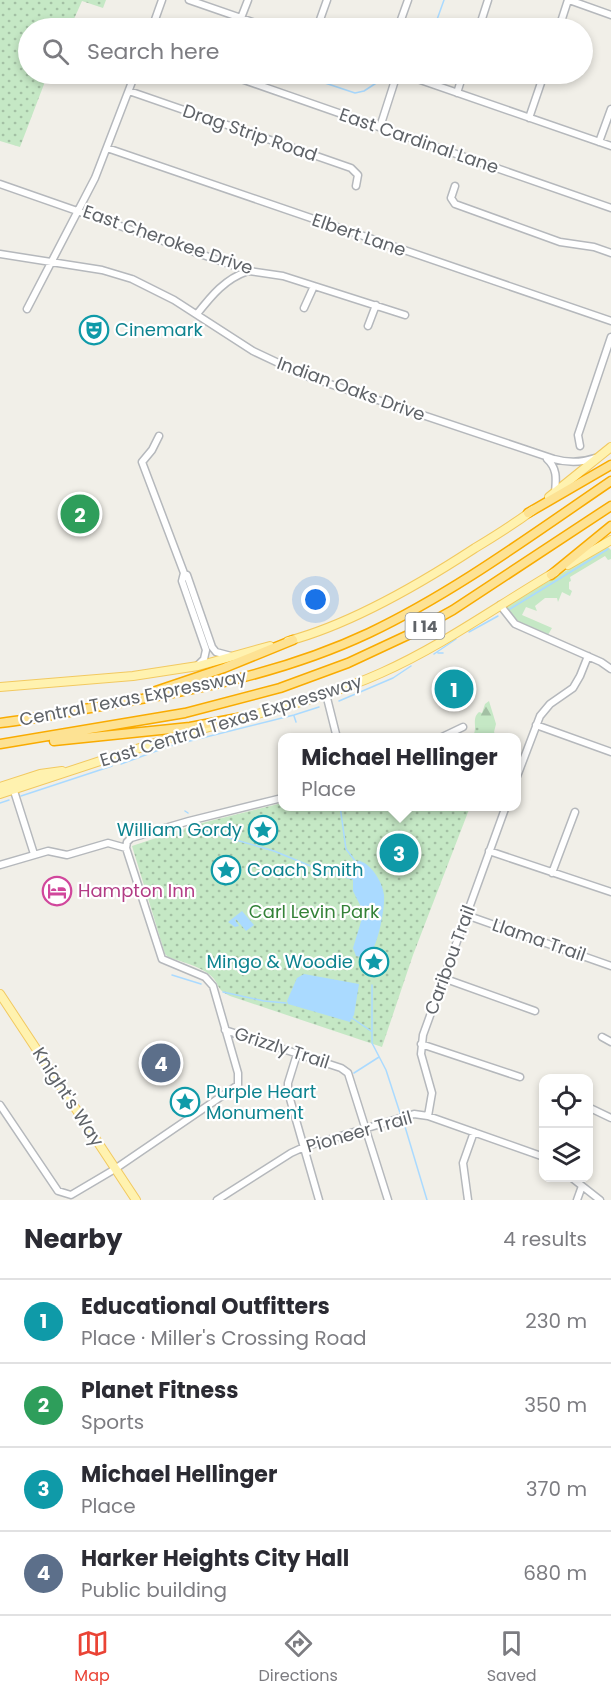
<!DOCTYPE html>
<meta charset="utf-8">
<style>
:root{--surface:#fff;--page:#f2f2f3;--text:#2b2b33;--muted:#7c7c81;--line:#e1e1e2;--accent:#ea4335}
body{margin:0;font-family:Poppins,sans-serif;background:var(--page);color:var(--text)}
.controls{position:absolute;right:18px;bottom:18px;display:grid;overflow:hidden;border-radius:12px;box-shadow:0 3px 9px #0003}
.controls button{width:54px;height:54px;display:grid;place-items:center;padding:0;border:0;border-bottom:2px solid var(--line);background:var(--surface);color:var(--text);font:30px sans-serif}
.you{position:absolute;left:316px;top:600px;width:21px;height:21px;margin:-15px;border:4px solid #fff;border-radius:50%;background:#1a73e8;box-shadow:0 0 0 9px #1a73e833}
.badge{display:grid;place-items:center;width:39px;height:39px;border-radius:50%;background:var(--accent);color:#fff;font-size:20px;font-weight:700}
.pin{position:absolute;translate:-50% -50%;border:3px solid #fff;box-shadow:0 2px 6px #0006}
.popup{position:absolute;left:278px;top:733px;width:243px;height:78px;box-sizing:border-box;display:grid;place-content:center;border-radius:12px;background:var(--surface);filter:drop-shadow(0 2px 4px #0005);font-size:20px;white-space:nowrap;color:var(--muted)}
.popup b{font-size:22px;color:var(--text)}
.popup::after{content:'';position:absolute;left:50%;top:100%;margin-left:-12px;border:12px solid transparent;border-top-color:var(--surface)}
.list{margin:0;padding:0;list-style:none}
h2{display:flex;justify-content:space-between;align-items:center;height:78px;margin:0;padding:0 24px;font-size:26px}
h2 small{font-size:20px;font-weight:400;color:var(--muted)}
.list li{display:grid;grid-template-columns:39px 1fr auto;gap:18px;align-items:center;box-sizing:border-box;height:84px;padding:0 24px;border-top:2px solid var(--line)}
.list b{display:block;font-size:22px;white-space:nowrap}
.list p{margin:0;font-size:20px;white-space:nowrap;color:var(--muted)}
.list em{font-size:20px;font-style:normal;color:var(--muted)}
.icon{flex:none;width:33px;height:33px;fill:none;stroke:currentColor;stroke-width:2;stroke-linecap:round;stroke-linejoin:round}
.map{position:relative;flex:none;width:611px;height:1200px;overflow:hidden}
.search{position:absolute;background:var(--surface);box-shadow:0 3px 9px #0003;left:18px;right:18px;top:18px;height:66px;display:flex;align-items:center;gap:15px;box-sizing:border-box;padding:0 21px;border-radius:33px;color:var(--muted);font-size:22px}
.sheet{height:414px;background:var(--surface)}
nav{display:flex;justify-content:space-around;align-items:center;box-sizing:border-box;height:84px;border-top:2px solid var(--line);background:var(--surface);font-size:16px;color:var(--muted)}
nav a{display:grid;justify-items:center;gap:3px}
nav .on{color:var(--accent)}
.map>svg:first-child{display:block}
.green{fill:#c5e8c5}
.forest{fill:url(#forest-firs)}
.park{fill:url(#park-dots)}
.water{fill:#aadaff}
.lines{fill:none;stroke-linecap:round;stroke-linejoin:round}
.stream{stroke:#aadaff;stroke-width:1.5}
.minor-casing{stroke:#b5b8bc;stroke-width:9}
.major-casing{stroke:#f2c960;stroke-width:10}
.highway-casing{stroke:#f9ab00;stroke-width:11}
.minor{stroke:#fff;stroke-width:6}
.major{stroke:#fff2af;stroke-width:8}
.highway{stroke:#fde293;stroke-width:8}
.labels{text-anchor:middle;stroke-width:4.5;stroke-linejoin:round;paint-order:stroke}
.shield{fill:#fff;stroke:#8f9295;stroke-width:1.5}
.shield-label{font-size:16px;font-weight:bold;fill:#5f6368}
.street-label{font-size:18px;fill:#5f6368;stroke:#fff}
.culture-label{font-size:18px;fill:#0d838f;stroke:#fff;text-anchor:start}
.hotel-label{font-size:18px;fill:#b23c85;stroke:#fff;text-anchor:start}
.park-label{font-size:18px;fill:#348238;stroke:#fff}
</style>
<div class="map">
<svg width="611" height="1200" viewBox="0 0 611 1200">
<defs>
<pattern id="forest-firs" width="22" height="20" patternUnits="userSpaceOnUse" patternTransform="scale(1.5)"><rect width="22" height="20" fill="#c5e8c5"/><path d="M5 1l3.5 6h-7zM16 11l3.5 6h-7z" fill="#a3c0a4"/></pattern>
<pattern id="park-dots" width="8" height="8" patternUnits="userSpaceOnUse" patternTransform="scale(1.5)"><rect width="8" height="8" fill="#c5e8c5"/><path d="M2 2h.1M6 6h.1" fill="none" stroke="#a3c0a4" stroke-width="1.8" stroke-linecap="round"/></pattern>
</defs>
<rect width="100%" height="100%" fill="#f1efe8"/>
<path class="green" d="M 607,546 L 611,550 L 611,559 L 608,560 L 605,556 L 570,577 L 571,581 L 569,582 L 569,589 L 572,591 L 570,596 L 562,592 L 558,602 L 557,598 L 545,598 L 535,606 L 537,611 L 526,607 L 522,615 L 552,628 L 548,635 C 533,628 513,623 506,607 Z"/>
<path class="forest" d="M 489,701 L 496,724 L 494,732 L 497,737 L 471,738 C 480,729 470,720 479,712 L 482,713 L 485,704 Z"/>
<path class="park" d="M 0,0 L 106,0 L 103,8 L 82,1 L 70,28 L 28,28 L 28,74 L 54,74 L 51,80 L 46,79 L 20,147 L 0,141 Z
M 475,722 L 496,737 L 471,737 L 475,733 Z
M 282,803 L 282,806 L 470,807 L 413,955 L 382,1047 L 230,996 C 215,989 220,983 210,975 C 198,965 181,962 168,957 L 165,954 L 132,846 L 198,824 Z"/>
<path class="water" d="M 360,861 C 372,865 383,883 384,895 C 385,909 378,948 367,958 L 356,956 L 353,948 L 363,915 L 361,907 L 353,891 L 353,862 Z
M 242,911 L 254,925 L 246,931 L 236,919 L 235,920 L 239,926 L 235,927 L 228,922 Z
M 304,974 L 359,984 L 354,1015 L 350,1022 L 288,1004 L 287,1001 L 297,978 Z"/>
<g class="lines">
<path class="stream" d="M 160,26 L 168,28
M 434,28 L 444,0
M 298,74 L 355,93 L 364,91 L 390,74
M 510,609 L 608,549
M 469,632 L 498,616
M 438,653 L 443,653
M 434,654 L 456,639
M 339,701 L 393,678 L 411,666
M 294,716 L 296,722
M 121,764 L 170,746 L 294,715 L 319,707
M 21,796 L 112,766
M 0,803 L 9,800
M 340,806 L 346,849 L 356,862
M 185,811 L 188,813
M 201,830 L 274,851 L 330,874 L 354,879
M 172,975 L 201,984
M 372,985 L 372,1043 L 386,1070 L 401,1116
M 223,992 L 264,1001 L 286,1003
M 352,1018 L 371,1031
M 354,1073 L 379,1057
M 403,1120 L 427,1200"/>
<g class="minor-casing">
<path id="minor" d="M 189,0 L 270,28
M 569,0 L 611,15
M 241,18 L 248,0
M 152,28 L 162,0
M 317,28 L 327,0
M 398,28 L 408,0
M 479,28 L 488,0
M 559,28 L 568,0
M 227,74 L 611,208
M 403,74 L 611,146
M 129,91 L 351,168 L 358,175 L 356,186
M 457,93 L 463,74
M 529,118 L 544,74
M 380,127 L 397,74
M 599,142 L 611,109
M 107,148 L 611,321
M 0,184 L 249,271 L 283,276 L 405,315
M 455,186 L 451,198 L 455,204 L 560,242 L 594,247 L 611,253
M 0,254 L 102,270 L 132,279 L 174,300 L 253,351 L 306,376 L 554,459 C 568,463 581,463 595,458
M 304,308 L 314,286
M 27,309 L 95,178 L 135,74
M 197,314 C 212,295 225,279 248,271
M 368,326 L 376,305
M 159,436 L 152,450 L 142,462 L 184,573 L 187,575 L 212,647 L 216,652 L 231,656
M 580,446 L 578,435 L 611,337
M 547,459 C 558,469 556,480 555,493
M 184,573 L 182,581 L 206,650 L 204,659 L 198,665
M 500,605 L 515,624 L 601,662 L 611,669
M 326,694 L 337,738
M 536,725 L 611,752
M 440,738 L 463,727
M 516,779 L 540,716 L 550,704 L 573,688 L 580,676 L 588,656
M 14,791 L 34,854
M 489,851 L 611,892
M 0,865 L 48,851 L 67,855 L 108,843 L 126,848
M 552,873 L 575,812
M 466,915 L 611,966
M 443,978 L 535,1011
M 225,1030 L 341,1068 L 348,1073 L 388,1200
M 602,1037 L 611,1042
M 421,1044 L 520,1077
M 297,1054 L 288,1083 L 288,1092 L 319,1200
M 0,1105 L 58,1191 L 71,1195 L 115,1169 L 238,1085 L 238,1073 L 213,986 L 205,977 L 162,959 L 126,848 L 127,842 L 131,838 L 189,821 L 282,798
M 588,1107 L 611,1118
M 428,1116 L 432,1093 L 421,1054 L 423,1035 L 506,806
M 572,1178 L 600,1200
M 217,1200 L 291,1153 L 304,1147 L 414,1114 L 428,1116 L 544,1157
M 468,1200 L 463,1163 L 474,1132
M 577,1200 L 582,1186"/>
</g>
<g class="major-casing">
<path id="major" d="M 549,497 L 611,447
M 568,565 L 611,540
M 288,641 C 352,624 420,584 475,548 C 495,536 514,524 533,510
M 0,687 L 133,676 L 198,666 L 270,646
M 250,716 C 294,704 339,692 381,673 C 442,646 497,606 555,572
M 0,787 L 40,774 L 62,771
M 0,794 L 170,738 L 213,726
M 0,994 L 136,1200"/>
</g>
<g class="highway-casing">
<path id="highway" d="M 528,513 L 611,465
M 551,575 L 611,526
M 150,693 L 224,668 L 293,640
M 0,723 C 36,719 72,711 107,705 C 197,690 286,672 369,633 C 455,592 533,534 611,481
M 54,741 L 190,727 L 254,715
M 0,744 L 185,713 L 280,688 L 348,663 L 408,635 L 453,610 L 611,506"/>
</g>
<use href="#minor" class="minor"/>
<use href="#major" class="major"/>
<use href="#highway" class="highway"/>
</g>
<defs>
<g id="theatre-ring" transform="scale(1.5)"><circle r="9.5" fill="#fff" stroke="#0f9aa8" stroke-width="1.5"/><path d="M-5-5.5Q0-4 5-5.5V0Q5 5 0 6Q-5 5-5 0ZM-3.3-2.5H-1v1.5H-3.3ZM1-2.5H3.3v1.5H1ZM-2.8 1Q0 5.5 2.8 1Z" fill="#0f9aa8"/></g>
<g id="sight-ring" transform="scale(1.5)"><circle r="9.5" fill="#fff" stroke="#0f9aa8" stroke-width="1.5"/><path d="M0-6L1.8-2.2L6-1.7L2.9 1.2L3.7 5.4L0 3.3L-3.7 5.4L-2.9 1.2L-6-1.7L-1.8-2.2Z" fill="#0f9aa8"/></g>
<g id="hotel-ring" transform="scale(1.5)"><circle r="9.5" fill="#fff" stroke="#d1479c" stroke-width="1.5"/><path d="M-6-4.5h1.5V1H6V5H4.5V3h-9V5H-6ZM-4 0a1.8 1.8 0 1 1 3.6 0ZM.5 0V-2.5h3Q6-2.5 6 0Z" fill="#d1479c"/></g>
</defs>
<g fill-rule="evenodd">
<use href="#theatre-ring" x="94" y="330"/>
<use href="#sight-ring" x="263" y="830"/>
<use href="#sight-ring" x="226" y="870"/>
<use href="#hotel-ring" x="57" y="891"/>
<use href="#sight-ring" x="374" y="962"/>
<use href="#sight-ring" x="185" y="1102"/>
</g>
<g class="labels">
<rect class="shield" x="405.5" y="613" width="39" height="26" rx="4.5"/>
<g class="shield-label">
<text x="425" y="632">I 14</text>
</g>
<g class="street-label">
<text transform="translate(250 133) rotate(19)" y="6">Drag Strip Road</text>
<text transform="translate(419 141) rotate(19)" y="6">East Cardinal Lane</text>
<text transform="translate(359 235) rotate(19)" y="6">Elbert Lane</text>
<text transform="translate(168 240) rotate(19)" y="6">East Cherokee Drive</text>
<text transform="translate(351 389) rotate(20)" y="6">Indian Oaks Drive</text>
<text transform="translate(133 698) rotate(-11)" y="6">Central Texas Expressway</text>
<text transform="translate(231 721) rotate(-17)" y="6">East Central Texas Expressway</text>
<text transform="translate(539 940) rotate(19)" y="6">Llama Trail</text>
<text transform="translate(450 960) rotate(-70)" y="6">Caribou Trail</text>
<text transform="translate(282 1048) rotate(18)" y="6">Grizzly Trail</text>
<text transform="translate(68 1097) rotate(57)" y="6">Knight's Way</text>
<text transform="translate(359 1132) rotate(-16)" y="6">Pioneer Trail</text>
</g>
<g class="culture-label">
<text x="115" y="336">Cinemark</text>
<text x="242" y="836" text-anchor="end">William Gordy</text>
<text x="247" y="876">Coach Smith</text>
<text x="353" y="968" text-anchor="end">Mingo &amp; Woodie</text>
<text x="206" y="1098">Purple Heart<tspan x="206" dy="21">Monument</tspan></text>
</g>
<g class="hotel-label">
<text x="78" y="897">Hampton Inn</text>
</g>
<g class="park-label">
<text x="314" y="918">Carl Levin Park</text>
</g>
</g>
</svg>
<div class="controls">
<button><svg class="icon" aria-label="locate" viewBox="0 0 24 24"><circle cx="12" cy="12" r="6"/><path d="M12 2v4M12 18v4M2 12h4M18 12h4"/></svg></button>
<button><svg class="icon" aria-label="layers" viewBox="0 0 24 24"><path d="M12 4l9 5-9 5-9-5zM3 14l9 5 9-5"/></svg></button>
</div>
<div class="you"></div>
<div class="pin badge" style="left:454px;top:689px;background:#0f9aa8">1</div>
<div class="pin badge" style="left:80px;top:514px;background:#2e9e5b">2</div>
<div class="pin badge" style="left:399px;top:853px;background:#0f9aa8">3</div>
<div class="popup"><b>Michael Hellinger</b>Place</div>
<div class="pin badge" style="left:161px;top:1063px;background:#5c6f8a">4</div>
<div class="search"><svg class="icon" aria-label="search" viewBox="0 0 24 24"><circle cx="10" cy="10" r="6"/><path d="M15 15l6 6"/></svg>Search here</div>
</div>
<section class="sheet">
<h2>Nearby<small>4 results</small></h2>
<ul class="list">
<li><span class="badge" style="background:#0f9aa8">1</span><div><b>Educational Outfitters</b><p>Place · Miller's Crossing Road</p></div><em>230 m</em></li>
<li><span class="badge" style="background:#2e9e5b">2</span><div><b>Planet Fitness</b><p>Sports</p></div><em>350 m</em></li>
<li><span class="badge" style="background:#0f9aa8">3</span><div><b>Michael Hellinger</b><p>Place</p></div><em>370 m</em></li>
<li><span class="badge" style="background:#5c6f8a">4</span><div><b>Harker Heights City Hall</b><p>Public building</p></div><em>680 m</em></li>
</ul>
</section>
<nav>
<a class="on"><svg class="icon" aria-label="map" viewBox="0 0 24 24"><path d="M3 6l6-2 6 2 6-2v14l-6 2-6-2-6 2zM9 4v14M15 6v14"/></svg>Map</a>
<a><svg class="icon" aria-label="directions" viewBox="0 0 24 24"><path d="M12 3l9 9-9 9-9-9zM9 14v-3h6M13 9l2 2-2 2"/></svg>Directions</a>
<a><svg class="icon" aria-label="saved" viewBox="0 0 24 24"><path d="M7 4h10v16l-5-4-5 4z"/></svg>Saved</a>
</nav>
